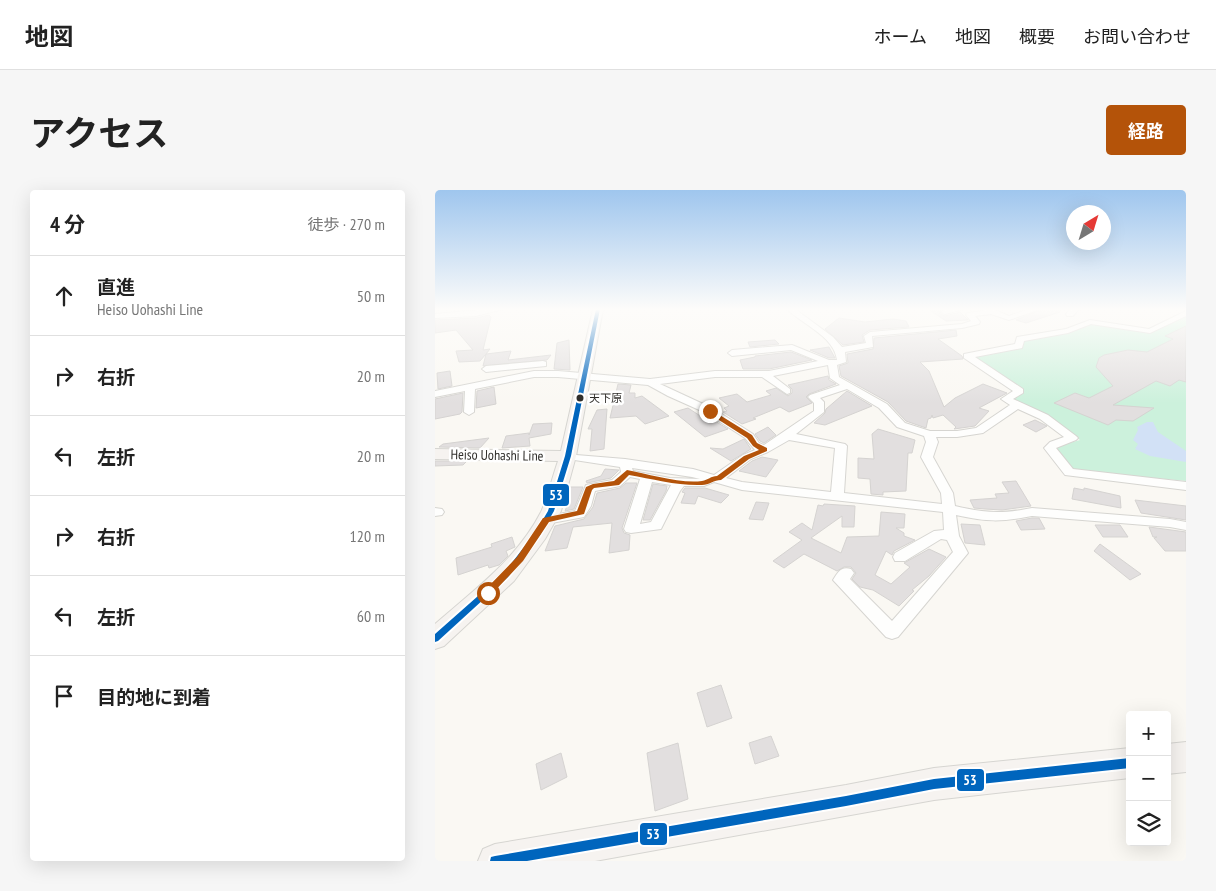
<!DOCTYPE html>
<html lang="ja">
<meta charset="utf-8">
<style>
:root{--surface:#fff;--page:#f6f6f6;--text:#222;--muted:#767676;--line:#e0e0e0;--accent:#b45309}
body{margin:0;font-family:"PT Sans Narrow","Noto Sans JP",sans-serif;background:var(--page);color:var(--text)}
.controls{position:absolute;right:15px;bottom:15px;display:grid;overflow:hidden;border-radius:5px;box-shadow:0 5px 20px #0002}
.controls button{width:45px;height:45px;display:grid;place-items:center;padding:0;border:0;border-bottom:1px solid var(--line);background:var(--surface);color:var(--text);font:25px sans-serif}
.compass{position:absolute;left:631px;top:15px;width:45px;height:45px;border-radius:50%;background:var(--surface);box-shadow:0 5px 20px #0002;rotate:38deg}
.stop{position:absolute;width:15px;height:15px;margin:-11px;border:4px solid #b45309;border-radius:50%;background:#fff}
.stop.end{background:#b45309;border-color:#fff;box-shadow:0 1px 5px #0008}
.list{margin:0;padding:0;list-style:none}
h2{display:flex;justify-content:space-between;align-items:center;height:65px;margin:0;padding:0 20px;font-size:21px}
h2 small{font-size:16px;font-weight:400;color:var(--muted)}
.list li{display:grid;grid-template-columns:32px 1fr auto;gap:15px;align-items:center;box-sizing:border-box;height:80px;padding:0 20px;border-top:1px solid var(--line)}
.list b{display:block;font-size:19px;white-space:nowrap}
.list p{margin:0;font-size:16px;white-space:nowrap;color:var(--muted)}
.list em{font-size:16px;font-style:normal;color:var(--muted)}
.icon{flex:none;width:28px;height:28px;fill:none;stroke:currentColor;stroke-width:2;stroke-linecap:round;stroke-linejoin:round}
.map{position:relative;flex:none;width:751px;height:671px;overflow:hidden;border-radius:5px}
header{display:flex;align-items:center;gap:30px;box-sizing:border-box;height:70px;padding:0 25px;background:var(--surface);border-bottom:1px solid var(--line)}
header strong{font-size:24px}
nav{display:flex;gap:28px;margin-inline-start:auto;font-size:18px}
.intro{display:flex;align-items:center;justify-content:space-between;box-sizing:border-box;height:120px;padding:0 30px}
h1{margin:0;font-size:35px}
.button{padding:12px 22px;border-radius:5px;background:var(--accent);color:#fff;font-size:18px;font-weight:700}
main{display:flex;gap:30px;padding:0 30px}
aside{flex:1;background:var(--surface);border-radius:5px;box-shadow:0 5px 20px #0002}
.map>svg:first-child{display:block}
.green{fill:#ccf1dc}
.water{fill:#d2e1f6}
.building{fill:#e2dfdf;stroke:#d5d3d1}
.lines{fill:none;stroke-linecap:round;stroke-linejoin:round}
.street-casing{stroke:#d6d5d1;stroke-width:2}
.secondary-casing{stroke:#d6d5d1;stroke-width:2}
.street{fill:#fefefd;fill-rule:evenodd}
.secondary{fill:#f6f3f0;fill-rule:evenodd}
.bus-1-casing{stroke:#fff;stroke-width:4}
.bus-1{fill:#0065bd;fill-rule:evenodd}
.route{fill:#b45309}
.bus-dot{fill:#302e2b;stroke:#fff;stroke-width:2}
.labels{text-anchor:middle;stroke-width:5;stroke-linejoin:round;paint-order:stroke}
.far-bus-label{font-size:11px;fill:#302e2b;stroke:#fff;text-anchor:start}
.street-label{font-size:14px;fill:#302e2b;stroke:#fff}
.line-badge{stroke:#fff;stroke-width:2}
.badge-label{font-size:14px;text-anchor:middle;font-weight:bold;fill:#fff}
</style>
<header>
<strong>地図</strong>
<nav><a>ホーム</a><a>地図</a><a>概要</a><a>お問い合わせ</a></nav>
</header>
<div class="intro"><h1>アクセス</h1><a class="button">経路</a></div>
<main>
<aside>
<h2>4 分<small>徒歩 · 270 m</small></h2>
<ul class="list">
<li><svg class="icon" aria-label="ahead" viewBox="0 0 24 24"><path d="M12 20V5M6 11l6-6 6 6"/></svg><div><b>直進</b><p>Heiso Uohashi Line</p></div><em>50 m</em></li>
<li><svg class="icon" aria-label="right" viewBox="0 0 24 24"><path d="M7 20v-9h11M14 6l5 5-5 5"/></svg><div><b>右折</b></div><em>20 m</em></li>
<li><svg class="icon" aria-label="left" viewBox="0 0 24 24"><path d="M17 20v-9H6M10 6l-5 5 5 5"/></svg><div><b>左折</b></div><em>20 m</em></li>
<li><svg class="icon" aria-label="right" viewBox="0 0 24 24"><path d="M7 20v-9h11M14 6l5 5-5 5"/></svg><div><b>右折</b></div><em>120 m</em></li>
<li><svg class="icon" aria-label="left" viewBox="0 0 24 24"><path d="M17 20v-9H6M10 6l-5 5 5 5"/></svg><div><b>左折</b></div><em>60 m</em></li>
<li><svg class="icon" aria-label="arrive" viewBox="0 0 24 24"><path d="M6 21V4h12l-3 4 3 4H6"/></svg><div><b>目的地に到着</b></div></li>
</ul>
</aside>
<div class="map">
<svg width="751" height="671" viewBox="0 0 751 671">
<rect width="100%" height="100%" fill="#faf8f3"/>
<path class="green" d="M 751,126 L 751,291 L 645,281 L 637,278 L 621,259 L 624,256 L 645,250 L 610,225 L 577,210 L 587,201 L 536,166 L 588,157 L 589,151 L 592,149 L 635,142 L 654,134 L 661,133 L 716,143 Z"/>
<path class="water" d="M 712,232 L 718,232 L 723,242 L 751,261 L 751,272 L 715,266 L 700,259 L 703,254 L 698,250 L 703,240 L 702,237 Z"/>
<path class="building" d="M 608,119 L 625,119 L 625,122 L 591,133 L 581,130 Z
M 505,120 L 505,124 L 510,126 L 525,122 L 533,130 L 511,131 L 496,121 Z
M 54,125 L 56,127 L 48,160 L 55,159 L 51,164 L 76,161 L 73,170 L 116,165 L 112,170 L 48,176 L 51,164 L 45,171 L 24,172 L 21,161 L 38,160 L 21,140 L 0,143 L 0,130 L 41,128 Z
M 404,128 L 430,132 L 458,129 L 471,131 L 474,137 L 435,140 L 427,145 L 429,152 L 408,155 L 390,139 Z
M 751,136 L 751,192 L 744,190 L 735,196 L 721,191 L 678,215 L 719,218 L 698,231 L 681,230 L 673,235 L 619,213 L 640,203 L 654,208 L 678,196 L 661,177 L 664,168 L 669,165 L 693,160 L 712,162 L 738,149 L 730,146 Z
M 521,140 L 522,146 L 503,149 L 527,166 L 528,169 L 485,172 L 494,181 L 509,217 L 520,208 L 548,194 L 572,203 L 544,218 L 554,221 L 540,236 L 519,239 L 521,237 L 508,225 L 498,228 L 497,225 L 496,228 L 493,229 L 491,238 L 471,231 L 453,212 L 406,186 L 404,176 L 413,173 L 412,164 L 438,159 L 439,148 Z
M 134,150 L 135,180 L 119,179 L 122,153 Z
M 340,150 L 344,154 L 315,157 L 313,152 Z
M 394,157 L 400,168 L 394,168 L 375,160 Z
M 356,162 L 377,170 L 334,179 L 308,179 L 305,170 L 320,167 L 320,166 Z
M 15,181 L 17,196 L 3,199 L 2,183 Z
M 393,186 L 394,190 L 401,194 L 374,204 L 371,207 L 377,213 L 354,222 L 345,217 L 318,228 L 321,229 L 307,234 L 288,222 L 292,221 L 289,218 L 294,216 L 284,208 L 302,204 L 312,212 L 336,205 L 331,201 L 341,198 L 353,206 L 357,203 L 357,199 L 353,195 Z
M 183,194 L 196,195 L 194,203 L 200,203 L 200,208 L 207,206 L 234,226 L 210,234 L 201,226 L 175,228 Z
M 59,197 L 61,214 L 41,218 L 42,201 Z
M 412,201 L 437,216 L 390,235 L 379,233 L 390,223 L 391,219 Z
M 28,203 L 27,222 L 25,224 L 0,229 L 0,209 Z
M 253,218 L 270,229 L 275,228 L 293,239 L 270,247 L 239,222 Z
M 172,219 L 169,259 L 155,261 L 157,239 L 153,239 L 162,220 Z
M 600,230 L 612,236 L 601,242 L 588,235 Z
M 117,233 L 116,244 L 94,248 L 95,256 L 67,258 L 71,246 L 94,243 L 94,245 L 98,234 Z
M 333,237 L 341,245 L 329,253 L 325,251 L 320,244 Z
M 443,239 L 480,250 L 477,263 L 473,263 L 471,301 L 448,302 L 448,305 L 436,304 L 435,289 L 423,288 L 423,268 L 439,269 L 437,244 Z
M 54,248 L 45,258 L 4,257 L 8,254 Z
M 309,249 L 316,259 L 296,271 L 275,258 L 288,259 Z
M 327,267 L 343,270 L 331,287 L 304,281 L 317,271 Z
M 0,271 L 32,271 L 28,275 L 0,276 Z
M 170,279 L 184,280 L 176,288 L 152,293 L 151,291 L 166,286 Z
M 581,291 L 596,316 L 567,320 L 550,319 L 539,318 L 535,310 L 562,308 L 560,304 L 574,303 L 567,292 Z
M 191,293 L 202,293 L 187,338 L 189,343 L 195,345 L 194,360 L 174,363 L 177,333 L 138,337 L 132,358 L 110,361 L 120,336 L 149,329 L 158,317 L 162,303 L 185,298 Z
M 218,294 L 232,296 L 231,301 L 215,330 L 208,330 Z
M 134,297 L 148,297 L 139,319 L 130,321 L 132,316 L 129,316 Z
M 250,298 L 270,298 L 294,305 L 286,313 L 263,306 L 260,314 L 246,313 L 250,303 L 247,302 Z
M 639,298 L 649,300 L 649,298 L 685,306 L 686,318 L 637,309 Z
M 700,310 L 751,316 L 751,330 L 706,323 Z
M 321,312 L 334,313 L 328,330 L 314,329 Z
M 389,314 L 420,316 L 419,337 L 407,337 L 407,326 L 376,348 L 406,363 L 412,347 L 444,346 L 446,322 L 470,324 L 469,338 L 461,338 L 469,343 L 469,346 L 480,350 L 459,361 L 457,365 L 451,361 L 440,385 L 456,394 L 475,377 L 469,373 L 494,359 L 511,367 L 494,386 L 477,400 L 479,401 L 464,416 L 438,400 L 425,397 L 417,389 L 421,383 L 416,377 L 409,377 L 402,381 L 369,364 L 349,378 L 338,371 L 367,350 L 354,342 L 367,333 L 377,340 L 383,315 L 388,316 Z
M 597,328 L 604,328 L 610,339 L 586,340 L 581,331 Z
M 526,334 L 545,335 L 550,355 L 530,353 Z
M 660,335 L 685,335 L 693,347 L 668,347 Z
M 714,337 L 751,342 L 751,361 L 730,361 L 719,348 L 722,347 L 718,347 Z
M 77,347 L 80,357 L 71,361 L 73,366 L 64,375 L 54,378 L 53,375 L 23,385 L 21,368 L 57,357 L 56,354 Z
M 665,354 L 706,384 L 695,390 L 659,361 Z
M 286,495 L 297,528 L 272,537 L 262,503 Z
M 336,546 L 344,566 L 320,574 L 314,553 Z
M 243,553 L 253,609 L 220,621 L 212,563 Z
M 126,563 L 132,587 L 106,600 L 101,574 Z"/>
<g class="lines">
<g class="street-casing">
<path id="street" d="M 53,119 L 68,119 L 41,126 L 0,128 L 0,124 Z
M 352,119 L 360,119 L 398,147 L 407,157 L 431,153 L 429,146 L 435,142 L 527,134 L 536,131 L 531,125 L 532,123 L 548,121 L 547,119 L 558,119 L 574,126 L 594,119 L 606,119 L 574,130 L 556,124 L 540,126 L 545,132 L 544,134 L 527,138 L 437,146 L 438,157 L 410,162 L 411,172 L 402,175 L 404,187 L 452,214 L 470,233 L 495,241 L 522,241 L 541,238 L 575,215 L 566,209 L 578,201 L 529,168 L 529,164 L 580,154 L 582,147 L 631,139 L 655,130 L 714,139 L 751,121 L 751,126 L 715,143 L 656,134 L 633,143 L 589,151 L 587,158 L 540,167 L 588,199 L 588,203 L 578,209 L 613,225 L 641,246 L 643,248 L 641,250 L 621,258 L 638,279 L 751,292 L 751,300 L 630,285 L 609,258 L 615,252 L 629,247 L 605,229 L 583,219 L 548,243 L 522,247 L 501,247 L 503,252 L 498,267 L 518,303 L 520,316 C 550,323 567,324 597,318 L 735,329 L 751,332 L 751,340 L 735,337 L 597,326 C 566,332 552,332 521,325 L 524,346 L 533,363 L 463,447 L 457,449 L 451,447 L 398,390 C 403,382 406,376 416,379 L 419,383 L 415,389 L 457,431 L 518,362 L 512,350 L 506,349 L 470,371 L 460,371 L 458,367 L 460,363 L 499,341 L 509,340 L 508,322 L 307,300 L 279,292 L 269,296 L 249,296 L 245,301 L 226,339 L 196,343 L 191,342 L 189,339 L 205,289 L 195,287 L 185,296 L 160,301 L 156,316 L 149,327 L 111,334 L 106,333 L 104,330 L 106,327 L 140,321 L 151,295 L 177,290 L 186,282 L 185,277 L 133,269 L 127,266 L 129,264 L 190,269 L 258,279 L 279,285 L 308,265 L 320,260 L 310,248 L 271,223 L 233,206 L 213,195 L 123,187 L 99,187 L 40,199 L 39,222 L 34,225 L 29,222 L 30,201 L 0,207 L 0,201 L 99,181 L 123,181 L 215,189 L 280,181 L 334,181 L 383,171 L 356,160 L 297,166 L 293,163 L 297,160 L 357,155 L 394,170 L 402,170 C 399,146 368,135 352,119 ZM 393,175 L 395,188 L 405,195 L 375,205 L 373,207 L 379,213 L 379,221 L 329,255 L 324,253 L 318,244 L 279,219 L 225,194 L 280,187 L 327,187 L 352,204 L 355,203 L 355,199 L 338,186 ZM 412,199 L 444,218 L 462,237 L 489,246 L 491,252 L 486,267 L 506,303 L 507,314 L 409,303 L 412,256 L 410,254 L 361,244 L 389,222 L 389,212 L 385,208 ZM 354,250 L 400,258 L 396,302 L 307,292 L 291,288 L 316,269 L 333,262 ZM 197,278 L 257,287 L 265,289 L 235,288 L 198,281 ZM 217,292 L 236,295 L 216,332 L 205,334 Z
M 512,119 L 529,119 L 510,124 L 506,122 Z
M 636,119 L 644,119 L 638,126 L 632,126 L 631,124 Z
M 108,171 L 111,172 L 111,176 L 51,182 L 47,179 L 51,176 Z
M 0,318 L 7,319 L 9,322 L 7,325 L 0,326 Z"/>
</g>
<g class="secondary-casing">
<path id="secondary" d="M 158,119 L 168,119 L 141,266 L 126,321 L 110,349 L 79,391 L 9,456 L 0,459 L 0,434 C 38,401 82,369 106,322 C 113,307 117,288 123,271 L 0,269 L 0,259 L 126,261 Z
M 751,552 L 751,582 L 732,584 L 732,554 Z
M 695,558 L 695,588 L 499,610 L 160,671 L 43,671 L 48,659 L 60,654 L 411,595 L 499,578 Z"/>
</g>
<use href="#street" class="street"/>
<use href="#secondary" class="secondary"/>
<g class="bus-1-casing">
<path id="bus-1" d="M 161,119 L 165,119 L 136,266 L 119,321 L 105,345 L 73,387 L 3,451 L 0,452 L 0,444 L 69,383 L 100,343 L 113,321 L 130,266 Z
M 695,568 L 695,578 L 499,599 L 411,616 L 92,671 L 55,671 L 56,667 L 60,666 L 411,606 L 499,589 Z"/>
</g>
<use href="#bus-1" class="bus-1"/>
</g>
<linearGradient id="sky" x2="0" y2="1"><stop stop-color="#9fc6ee"/><stop offset="0.56" stop-color="#fdfcfa"/><stop offset="1" stop-color="#fdfcfa" stop-opacity="0"/></linearGradient>
<rect width="751" height="213" fill="url(#sky)"/>
<path class="route" d="M 275,219 L 317,245 L 322,253 L 332,258 L 332,261 L 314,269 L 286,290 C 279,290 274,295 267,295 C 243,296 218,289 194,285 L 184,295 L 159,298 L 157,300 L 149,324 L 114,332 L 88,371 L 56,405 L 50,405 L 50,400 L 82,367 L 108,328 L 142,321 L 151,297 L 158,294 L 179,291 L 192,280 C 213,284 246,294 267,291 C 273,290 276,286 282,286 L 309,266 L 324,260 L 318,256 L 312,248 L 273,223 Z"/>
<circle class="bus-dot" cx="145" cy="208" r="4.5"/>
<g class="labels">
<g class="far-bus-label">
<text x="154" y="212">天下原</text>
</g>
<g class="street-label">
<text transform="translate(62 265) rotate(1)" y="5">Heiso Uohashi Line</text>
</g>
</g>
<g class="line-badge">
<rect x="107" y="293" width="28" height="24" rx="5" fill="#0065bd"/>
<rect x="521" y="578" width="29" height="24" rx="5" fill="#0065bd"/>
<rect x="204" y="632" width="29" height="24" rx="5" fill="#0065bd"/>
</g>
<g class="badge-label">
<text x="121" y="310">53</text>
<text x="535" y="595">53</text>
<text x="218" y="649">53</text>
</g>
</svg>
<div class="controls">
<button>+</button>
<button>−</button>
<button><svg class="icon" aria-label="layers" viewBox="0 0 24 24"><path d="M12 4l9 5-9 5-9-5zM3 14l9 5 9-5"/></svg></button>
</div>
<svg class="compass" viewBox="-18 -18 36 36"><path d="M0-13l5 13h-10z" fill="#e53935"/><path d="M0 13l5-13h-10z" fill="#767676"/></svg>
<div class="stop" style="left:53px;top:403px"></div>
<div class="stop end" style="left:275px;top:221px"></div>
</div>
</main>
